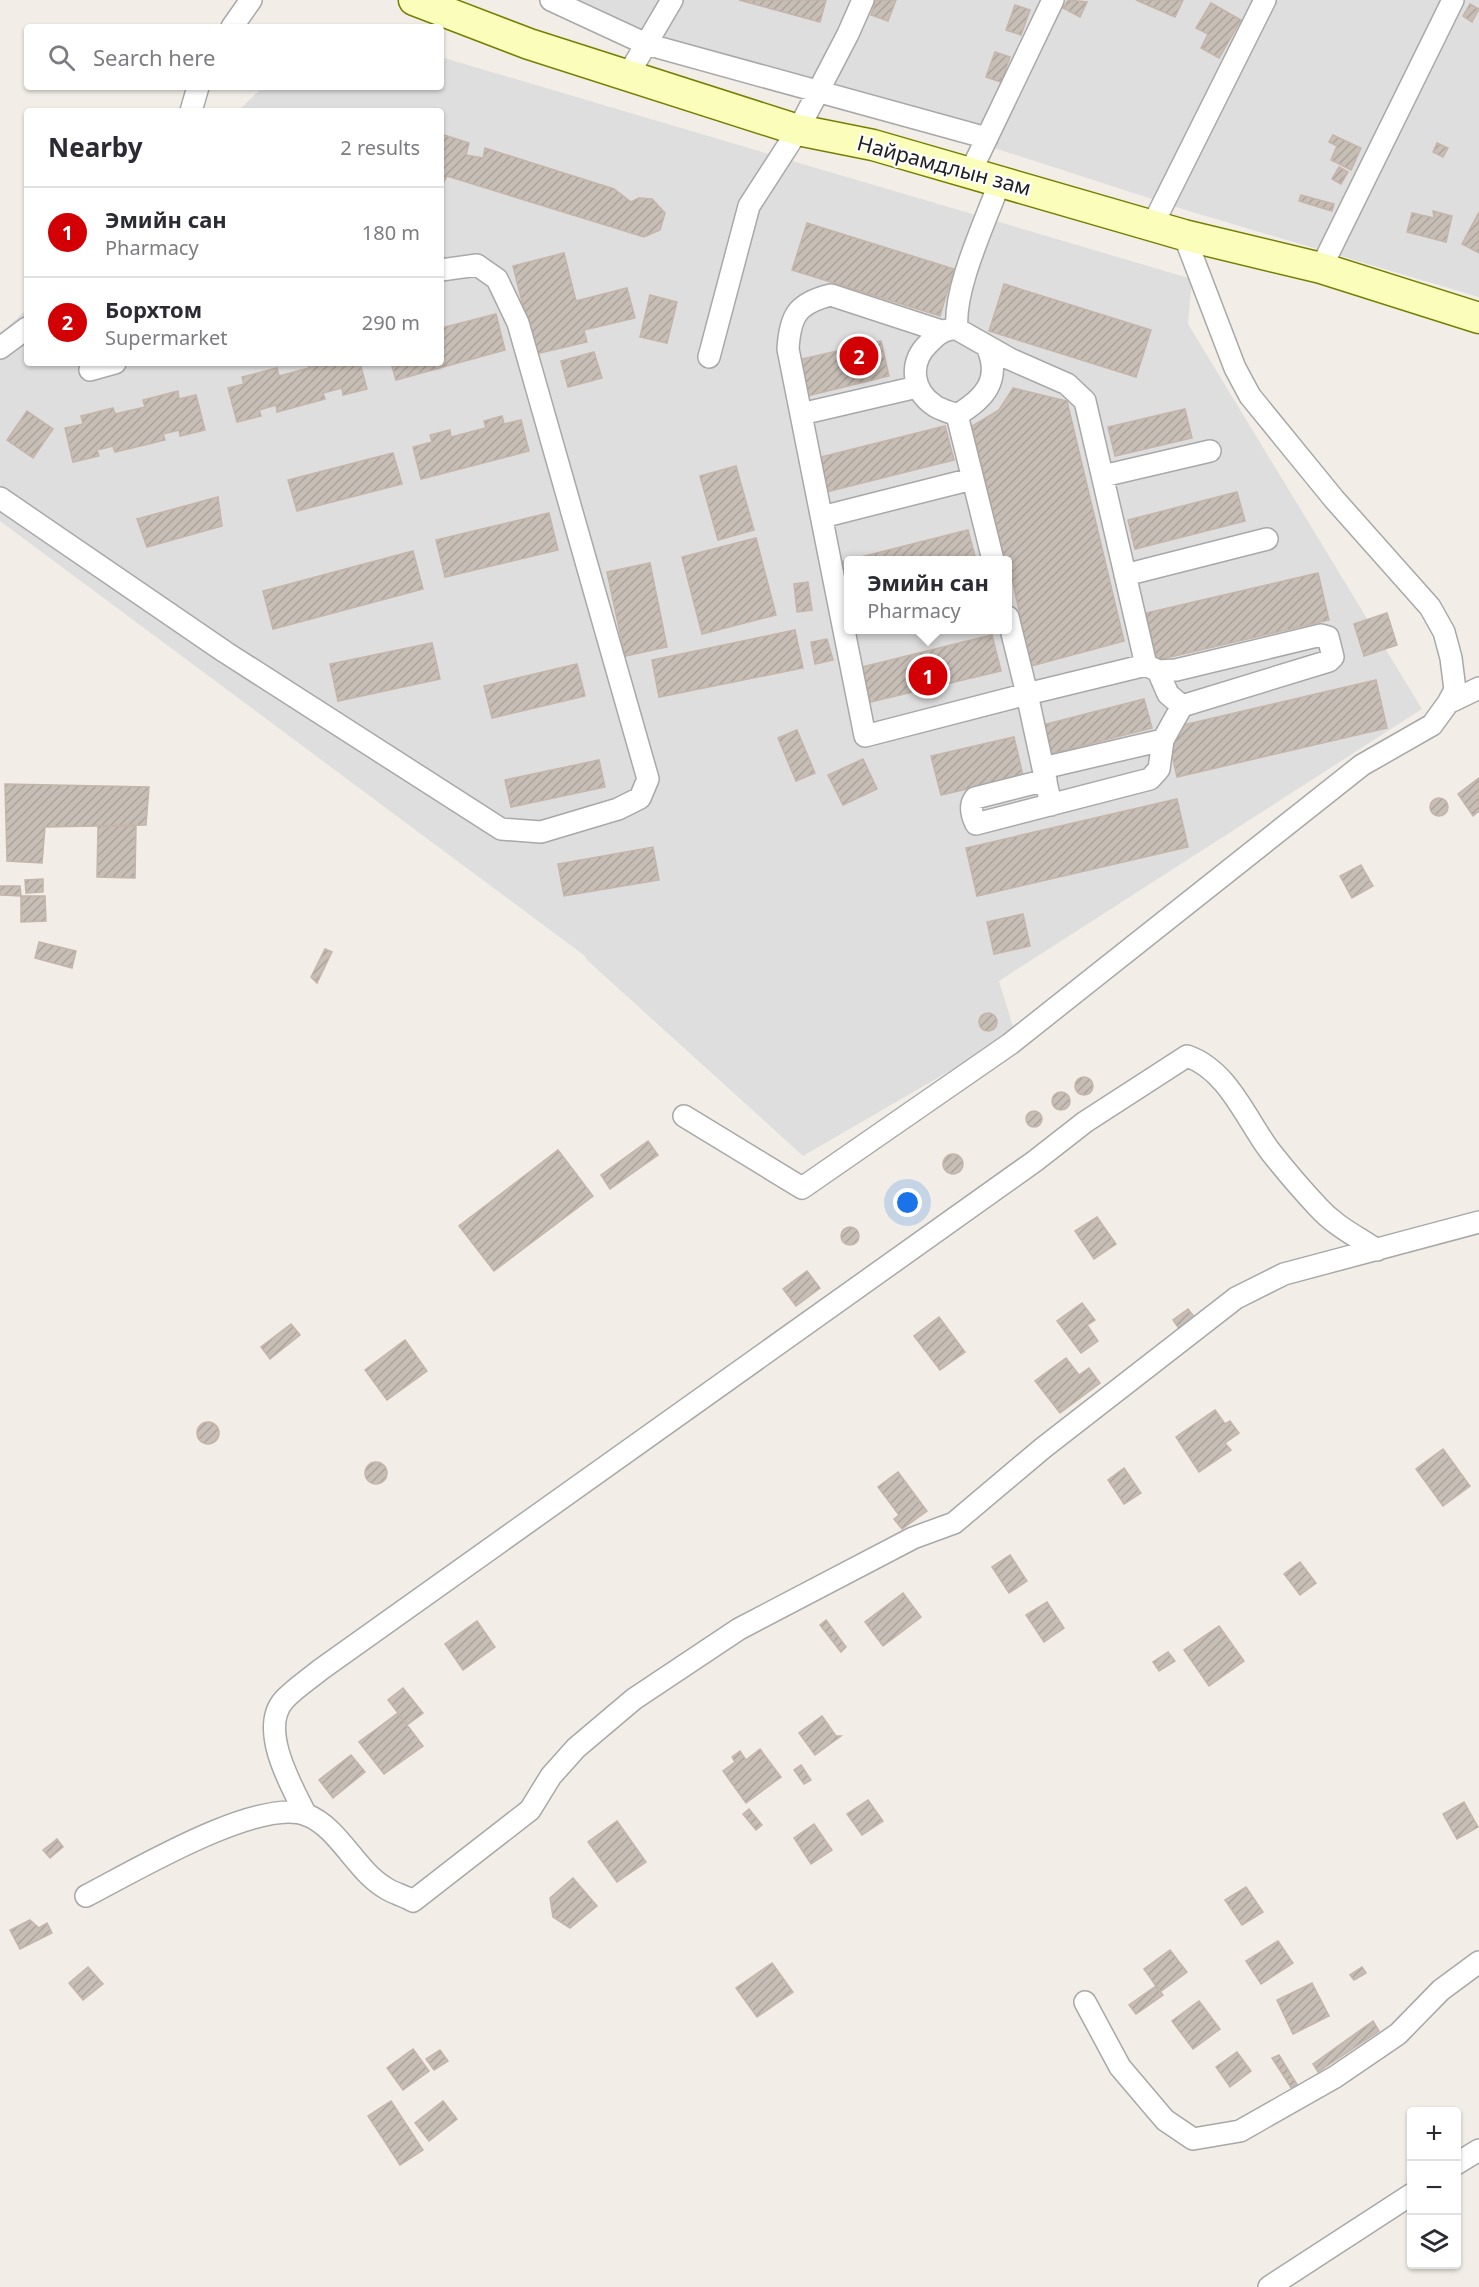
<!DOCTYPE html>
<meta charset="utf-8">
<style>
:root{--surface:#fff;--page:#f7f7f7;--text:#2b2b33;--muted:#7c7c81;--line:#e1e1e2;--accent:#d20005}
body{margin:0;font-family:"Noto Sans",sans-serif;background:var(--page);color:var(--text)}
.controls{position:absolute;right:18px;bottom:18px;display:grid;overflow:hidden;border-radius:6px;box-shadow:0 2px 4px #0004}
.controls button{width:54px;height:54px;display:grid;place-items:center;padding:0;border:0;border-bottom:2px solid var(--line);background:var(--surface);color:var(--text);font:30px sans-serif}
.you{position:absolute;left:908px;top:1203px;width:21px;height:21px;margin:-15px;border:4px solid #fff;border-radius:50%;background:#1a73e8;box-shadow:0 0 0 9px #1a73e833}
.badge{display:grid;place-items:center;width:39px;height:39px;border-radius:50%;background:var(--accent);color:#fff;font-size:20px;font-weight:700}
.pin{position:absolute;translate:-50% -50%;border:3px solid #fff;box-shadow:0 2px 6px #0006}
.popup{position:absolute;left:844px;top:556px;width:168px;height:78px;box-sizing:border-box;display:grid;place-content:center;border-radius:6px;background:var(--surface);filter:drop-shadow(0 2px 4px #0005);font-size:20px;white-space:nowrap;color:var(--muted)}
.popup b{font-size:22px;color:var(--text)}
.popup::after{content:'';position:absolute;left:50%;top:100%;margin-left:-12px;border:12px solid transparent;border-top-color:var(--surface)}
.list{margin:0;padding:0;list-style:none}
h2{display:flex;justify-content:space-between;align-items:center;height:78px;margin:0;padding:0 24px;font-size:26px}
h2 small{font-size:20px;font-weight:400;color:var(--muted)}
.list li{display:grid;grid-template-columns:39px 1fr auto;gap:18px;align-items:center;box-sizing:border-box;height:90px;padding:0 24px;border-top:2px solid var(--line)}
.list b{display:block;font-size:22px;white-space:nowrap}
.list p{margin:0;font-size:20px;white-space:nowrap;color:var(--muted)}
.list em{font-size:20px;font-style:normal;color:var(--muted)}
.icon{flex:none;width:33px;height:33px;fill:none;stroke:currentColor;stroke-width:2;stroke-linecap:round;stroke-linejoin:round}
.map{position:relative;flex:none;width:1479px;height:2287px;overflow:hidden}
.search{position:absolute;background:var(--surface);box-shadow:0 2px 4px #0004;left:24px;top:24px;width:420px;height:66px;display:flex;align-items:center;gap:15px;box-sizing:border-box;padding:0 21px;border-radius:6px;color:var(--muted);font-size:22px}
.panel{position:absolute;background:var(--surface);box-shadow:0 2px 4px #0004;left:24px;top:108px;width:420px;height:258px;border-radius:6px}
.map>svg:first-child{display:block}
.residential{fill:#dfdede;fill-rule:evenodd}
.building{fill:url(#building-hatch);stroke:#c5b4a9;stroke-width:1.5}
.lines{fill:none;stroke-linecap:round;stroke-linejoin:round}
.minor-casing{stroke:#a8a8a8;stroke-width:24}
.secondary-casing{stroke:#758000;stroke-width:33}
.minor{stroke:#fff;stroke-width:21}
.secondary{stroke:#fbfdba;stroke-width:30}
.labels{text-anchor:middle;stroke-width:4.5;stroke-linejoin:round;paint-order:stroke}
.street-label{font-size:21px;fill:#212121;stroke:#fff}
</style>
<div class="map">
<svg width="1479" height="2287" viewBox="0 0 1479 2287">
<defs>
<pattern id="building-hatch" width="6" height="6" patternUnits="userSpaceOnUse" patternTransform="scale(1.5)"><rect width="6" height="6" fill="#c7beb6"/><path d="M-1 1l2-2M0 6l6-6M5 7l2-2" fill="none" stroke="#aba39c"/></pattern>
</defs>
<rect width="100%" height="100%" fill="#f2eee7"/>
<path class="residential" d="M 537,0 L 1479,0 L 1479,297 L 1192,212 Z
M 441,57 L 1192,279 L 1188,324 L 1422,709 L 999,981 L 1015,1033 L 803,1156 L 587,960 L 585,956 L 0,521 L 0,334 L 27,309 L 27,363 L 441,363 L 441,111 L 238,111 L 263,87 L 441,87 ZM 848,560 L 1008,560 L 1008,630 L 848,630 Z"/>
<path class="building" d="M 739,0 L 826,0 L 820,22 Z
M 876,0 L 896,0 L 888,21 L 871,15 Z
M 1068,0 L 1087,2 L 1080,17 L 1063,8 Z
M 1136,0 L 1183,0 L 1175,17 Z
M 1211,3 L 1241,20 L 1219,58 L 1201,48 L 1208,34 L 1196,28 Z
M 1470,4 L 1479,9 L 1472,22 L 1463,16 Z
M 1015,5 L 1030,10 L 1021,35 L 1006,30 Z
M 995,52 L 1010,57 L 1001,82 L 986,77 Z
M 441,134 L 469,143 L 466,155 L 483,158 L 485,148 L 614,189 L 631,202 L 639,198 L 652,199 L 665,213 L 660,230 L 644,237 L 447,176 L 441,186 Z
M 1333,135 L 1361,148 L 1351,170 L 1331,160 L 1337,146 L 1329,142 Z
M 1437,143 L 1448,148 L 1443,157 L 1433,152 Z
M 1339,167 L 1348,172 L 1341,184 L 1332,179 Z
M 1301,195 L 1334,204 L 1332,211 L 1299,201 Z
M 1433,211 L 1452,216 L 1446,242 L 1407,232 L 1412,213 L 1434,218 Z
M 1479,212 L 1479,253 L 1462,244 Z
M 807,223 L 954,269 L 940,316 L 792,270 Z
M 564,253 L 576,301 L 627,288 L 635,318 L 584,330 L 587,342 L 535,354 L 513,266 Z
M 1004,284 L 1151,330 L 1136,377 L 989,331 Z
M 650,295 L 677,302 L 667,343 L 640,337 Z
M 496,314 L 505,350 L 396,380 L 391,363 L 441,363 L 441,328 Z
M 881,341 L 889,376 L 807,396 L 798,360 Z
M 594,352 L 602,378 L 568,387 L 561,361 Z
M 308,363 L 360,363 L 367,389 L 343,395 L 342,388 L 323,393 L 325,399 L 277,412 L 276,405 L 259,410 L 261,416 L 237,422 L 228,388 L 244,384 L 242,377 L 277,368 L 279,376 L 309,368 Z
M 1013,388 L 1067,401 L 1124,641 L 1031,666 L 1008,560 L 1005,560 L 972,426 L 999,410 Z
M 178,391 L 179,399 L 196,395 L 205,430 L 180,436 L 179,430 L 163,434 L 165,440 L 115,452 L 113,446 L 97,450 L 99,456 L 73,462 L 65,428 L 83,424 L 81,416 L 113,408 L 115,414 L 145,407 L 143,400 Z
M 1185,409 L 1192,438 L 1115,456 L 1108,427 Z
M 27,411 L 53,429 L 33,458 L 7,440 Z
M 502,416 L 504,424 L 521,420 L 529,451 L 421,479 L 413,447 L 432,442 L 430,435 L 450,430 L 451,437 L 486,428 L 484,421 Z
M 945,426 L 954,460 L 822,493 L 813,459 Z
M 393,453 L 402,484 L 297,511 L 288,480 Z
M 736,466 L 754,530 L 718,540 L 700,476 Z
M 1237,492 L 1245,521 L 1135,549 L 1128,520 Z
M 218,497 L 222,526 L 147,547 L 137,519 Z
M 549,513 L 558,550 L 445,577 L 436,540 Z
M 968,530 L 976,560 L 848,560 L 848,597 L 846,597 L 837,563 Z
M 756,538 L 776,615 L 702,634 L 682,557 Z
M 413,551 L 423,589 L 273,629 L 263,591 Z
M 650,563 L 667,647 L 625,656 L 607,572 Z
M 1318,573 L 1329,620 L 1157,660 L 1146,613 Z
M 808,582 L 812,610 L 797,612 L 794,584 Z
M 1387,613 L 1397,645 L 1364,656 L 1354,624 Z
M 795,630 L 803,668 L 659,697 L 652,660 Z
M 992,635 L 1001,671 L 870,702 L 862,667 Z
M 827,639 L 833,660 L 815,664 L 811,642 Z
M 432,643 L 440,679 L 338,701 L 330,664 Z
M 577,664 L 585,696 L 492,718 L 484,686 Z
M 1376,680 L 1387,728 L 1177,777 L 1166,729 Z
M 1144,699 L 1152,728 L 1042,756 L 1035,727 Z
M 797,730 L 815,773 L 796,781 L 778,738 Z
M 1014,737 L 1023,776 L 941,795 L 931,756 Z
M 863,759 L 877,789 L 843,805 L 828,775 Z
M 599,760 L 605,787 L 511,807 L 505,780 Z
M 1479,778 L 1479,811 L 1473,816 L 1458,794 Z
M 5,784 L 149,787 L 146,825 L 45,827 L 42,863 L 7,861 Z
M1430 807a9 9 0 1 1 18 0a9 9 0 1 1-18 0Z
M 1177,799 L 1188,847 L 977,896 L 966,848 Z
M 98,826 L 136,826 L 135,878 L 97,877 Z
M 653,847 L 659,880 L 564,896 L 558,864 Z
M 1361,865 L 1373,886 L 1352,898 L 1340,876 Z
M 43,879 L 43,892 L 26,893 L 25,880 Z
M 0,886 L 20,886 L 21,896 L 0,895 Z
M 21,896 L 45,896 L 46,921 L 21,922 Z
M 1023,914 L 1030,946 L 994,954 L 987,922 Z
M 39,942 L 76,951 L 72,968 L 35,958 Z
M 325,949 L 332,952 L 317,983 L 311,977 Z
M979 1022a9 9 0 1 1 18 0a9 9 0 1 1-18 0Z
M1075 1086a9 9 0 1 1 18 0a9 9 0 1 1-18 0Z
M1052 1101a9 9 0 1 1 18 0a9 9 0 1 1-18 0Z
M1026 1119a8 8 0 1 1 16 0a8 8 0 1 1-16 0Z
M 648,1141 L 658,1155 L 610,1189 L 601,1175 Z
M 558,1150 L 593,1196 L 494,1271 L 459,1226 Z
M943 1164a10 10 0 1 1 20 0a10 10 0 1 1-20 0Z
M 1097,1217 L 1116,1244 L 1094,1259 L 1075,1231 Z
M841 1236a9 9 0 1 1 18 0a9 9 0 1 1-18 0Z
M 807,1271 L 820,1288 L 796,1306 L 783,1289 Z
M 1082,1303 L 1095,1320 L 1087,1325 L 1098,1341 L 1081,1353 L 1057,1321 Z
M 1188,1309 L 1195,1318 L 1180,1330 L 1173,1320 Z
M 939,1317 L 965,1352 L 940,1370 L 914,1336 Z
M 291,1324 L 300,1335 L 270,1359 L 261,1347 Z
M 405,1340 L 427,1371 L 387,1400 L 365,1370 Z
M 1066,1358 L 1079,1375 L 1089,1368 L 1100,1383 L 1060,1413 L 1035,1381 Z
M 1215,1410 L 1225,1424 L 1230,1421 L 1239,1433 L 1225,1443 L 1231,1450 L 1199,1472 L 1176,1437 Z
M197 1433a11 11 0 1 1 22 0a11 11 0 1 1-22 0Z
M 1443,1449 L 1470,1486 L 1443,1506 L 1416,1469 Z
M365 1473a11 11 0 1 1 22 0a11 11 0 1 1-22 0Z
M 1124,1468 L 1141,1493 L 1124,1504 L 1108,1480 Z
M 898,1472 L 927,1511 L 902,1529 L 894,1519 L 899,1515 L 878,1487 Z
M 1010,1555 L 1027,1581 L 1009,1593 L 992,1567 Z
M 1300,1562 L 1316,1583 L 1300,1595 L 1284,1574 Z
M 903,1593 L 921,1617 L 883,1646 L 865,1622 Z
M 1047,1602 L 1064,1628 L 1044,1642 L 1026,1615 Z
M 826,1620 L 846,1647 L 841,1652 L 820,1625 Z
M 477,1621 L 495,1647 L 463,1670 L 445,1644 Z
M 1219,1626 L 1244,1661 L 1209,1686 L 1184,1650 Z
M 1168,1652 L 1175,1661 L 1159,1671 L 1153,1662 Z
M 403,1688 L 423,1713 L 407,1725 L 388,1700 Z
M 398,1713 L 423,1746 L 384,1774 L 359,1742 Z
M 822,1716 L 836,1736 L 841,1736 L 815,1755 L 799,1733 Z
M 760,1749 L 781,1777 L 746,1803 L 723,1771 L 735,1762 L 732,1757 L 740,1751 L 746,1760 Z
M 351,1755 L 365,1772 L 333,1798 L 319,1780 Z
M 801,1765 L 811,1780 L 804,1784 L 794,1770 Z
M 868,1800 L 883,1821 L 862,1835 L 847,1814 Z
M 1464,1802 L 1478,1827 L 1457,1839 L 1443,1814 Z
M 749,1809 L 762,1825 L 756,1830 L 743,1814 Z
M 617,1821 L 646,1862 L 617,1882 L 588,1842 Z
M 814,1824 L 832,1850 L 811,1864 L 794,1838 Z
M 57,1839 L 63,1847 L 50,1858 L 43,1850 Z
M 573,1878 L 597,1906 L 570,1928 L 553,1917 L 550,1898 Z
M 1246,1887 L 1263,1912 L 1242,1925 L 1225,1900 Z
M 30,1920 L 39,1928 L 47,1923 L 52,1933 L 20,1949 L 10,1930 Z
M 1278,1941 L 1293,1963 L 1261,1984 L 1246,1961 Z
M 1170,1950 L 1187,1972 L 1160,1992 L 1144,1969 Z
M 772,1963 L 793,1992 L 757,2017 L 736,1988 Z
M 88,1967 L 103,1984 L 83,2000 L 69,1983 Z
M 1362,1967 L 1366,1973 L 1354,1980 L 1350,1975 Z
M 1312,1983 L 1329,2016 L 1293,2034 L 1277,2000 Z
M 1156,1986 L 1163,1995 L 1136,2014 L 1129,2005 Z
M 1199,2001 L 1220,2029 L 1193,2049 L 1172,2021 Z
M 1373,2021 L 1379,2031 L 1318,2072 L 1313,2064 Z
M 413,2049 L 429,2071 L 403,2090 L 387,2068 Z
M 440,2050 L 448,2061 L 434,2070 L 426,2059 Z
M 1237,2052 L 1251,2071 L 1230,2087 L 1216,2067 Z
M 1279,2055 L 1298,2086 L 1292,2089 L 1272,2058 Z
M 391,2101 L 423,2150 L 400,2165 L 368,2116 Z
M 443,2101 L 457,2119 L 429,2141 L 415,2123 Z"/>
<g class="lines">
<g class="minor-casing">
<path id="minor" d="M 551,0 L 646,44 L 987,138
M 232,27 L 251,0
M 628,75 L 672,0
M 191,111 L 198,87
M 970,173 L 1053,0
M 1000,181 C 986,221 953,288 957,329 L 1010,359 L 1067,384 L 1085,401 L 1146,665 L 1027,694 L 1008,617
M 1152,226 L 1265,0
M 1184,235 L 1235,368 L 1250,396 L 1334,499 L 1430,607 L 1444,632 L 1451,658 L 1455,690 L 1448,703
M 1321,268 L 1453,0
M 952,329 C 941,331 937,335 929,343 C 909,362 911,390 935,406 C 941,410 950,412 957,415 C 984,399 1002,380 987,347
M 941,331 L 831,295 C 797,303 790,316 788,349 L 865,736 L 1027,694 L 1051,805
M 0,348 L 27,328
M 709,357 L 749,206 L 798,130 L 848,34 L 863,0
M 90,370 L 115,363
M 801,414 L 917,387
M 957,415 L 993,560
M 1103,476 L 1210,451
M 0,498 L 225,652 L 501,829 L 541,832 L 618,809 L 640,798 L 648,779 L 518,323 L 497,279 L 477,265 L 441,270
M 822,517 L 972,479
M 1125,575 L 1267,539
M 1158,671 L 1168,694 L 1182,706
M 1043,768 L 1163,740
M 1046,780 L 975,798 C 969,806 972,816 976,824 L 1150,779 L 1159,769 L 1163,740 L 1182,706 L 1329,661 L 1333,657 L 1328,637 L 1321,635 L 1176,670 L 1158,671 L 1146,665
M 684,1116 L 802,1188 L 1010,1044 L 1362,765 L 1432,725 L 1448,703 L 1479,688
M 306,1815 C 292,1787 258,1729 284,1700 C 294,1689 308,1680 320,1670 L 1035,1161 L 1085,1122 L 1187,1056 C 1228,1070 1246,1119 1270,1151 C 1285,1170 1301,1189 1318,1207 C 1335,1226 1356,1236 1377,1250
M 86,1896 C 131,1873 259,1796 307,1815 C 339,1828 355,1869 384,1887 C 392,1893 403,1895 413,1901 L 530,1810 L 551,1776 L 576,1748 L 634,1699 L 739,1629 L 913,1538 L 954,1523 L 1043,1448 L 1236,1298 L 1284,1274 L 1479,1222
M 1085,2002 L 1120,2067 L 1165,2120 L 1193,2139 L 1240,2131 L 1335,2077 L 1398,2034 L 1441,1990 L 1479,1962
M 1456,2164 L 1479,2150
M 1269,2287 L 1412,2194"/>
</g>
<g class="secondary-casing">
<path id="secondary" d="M 414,0 L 529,44 L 798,130 L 873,145 L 1184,235 L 1321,268 L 1479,318"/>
</g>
<use href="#minor" class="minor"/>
<use href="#secondary" class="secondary"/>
</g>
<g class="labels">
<g class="street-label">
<text transform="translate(944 166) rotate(15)" y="7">Найрамдлын зам</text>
</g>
</g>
</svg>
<div class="controls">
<button>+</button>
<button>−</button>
<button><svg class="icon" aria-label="layers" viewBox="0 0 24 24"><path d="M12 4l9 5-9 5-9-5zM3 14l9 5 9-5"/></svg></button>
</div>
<div class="you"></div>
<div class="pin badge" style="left:928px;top:676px">1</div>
<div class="popup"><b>Эмийн сан</b>Pharmacy</div>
<div class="pin badge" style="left:859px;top:356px">2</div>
<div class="search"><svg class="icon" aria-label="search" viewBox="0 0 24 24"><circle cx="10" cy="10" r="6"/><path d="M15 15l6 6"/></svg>Search here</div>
<section class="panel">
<h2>Nearby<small>2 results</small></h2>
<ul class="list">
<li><span class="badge">1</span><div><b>Эмийн сан</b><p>Pharmacy</p></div><em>180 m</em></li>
<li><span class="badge">2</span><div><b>Борхтом</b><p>Supermarket</p></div><em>290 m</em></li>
</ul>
</section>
</div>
